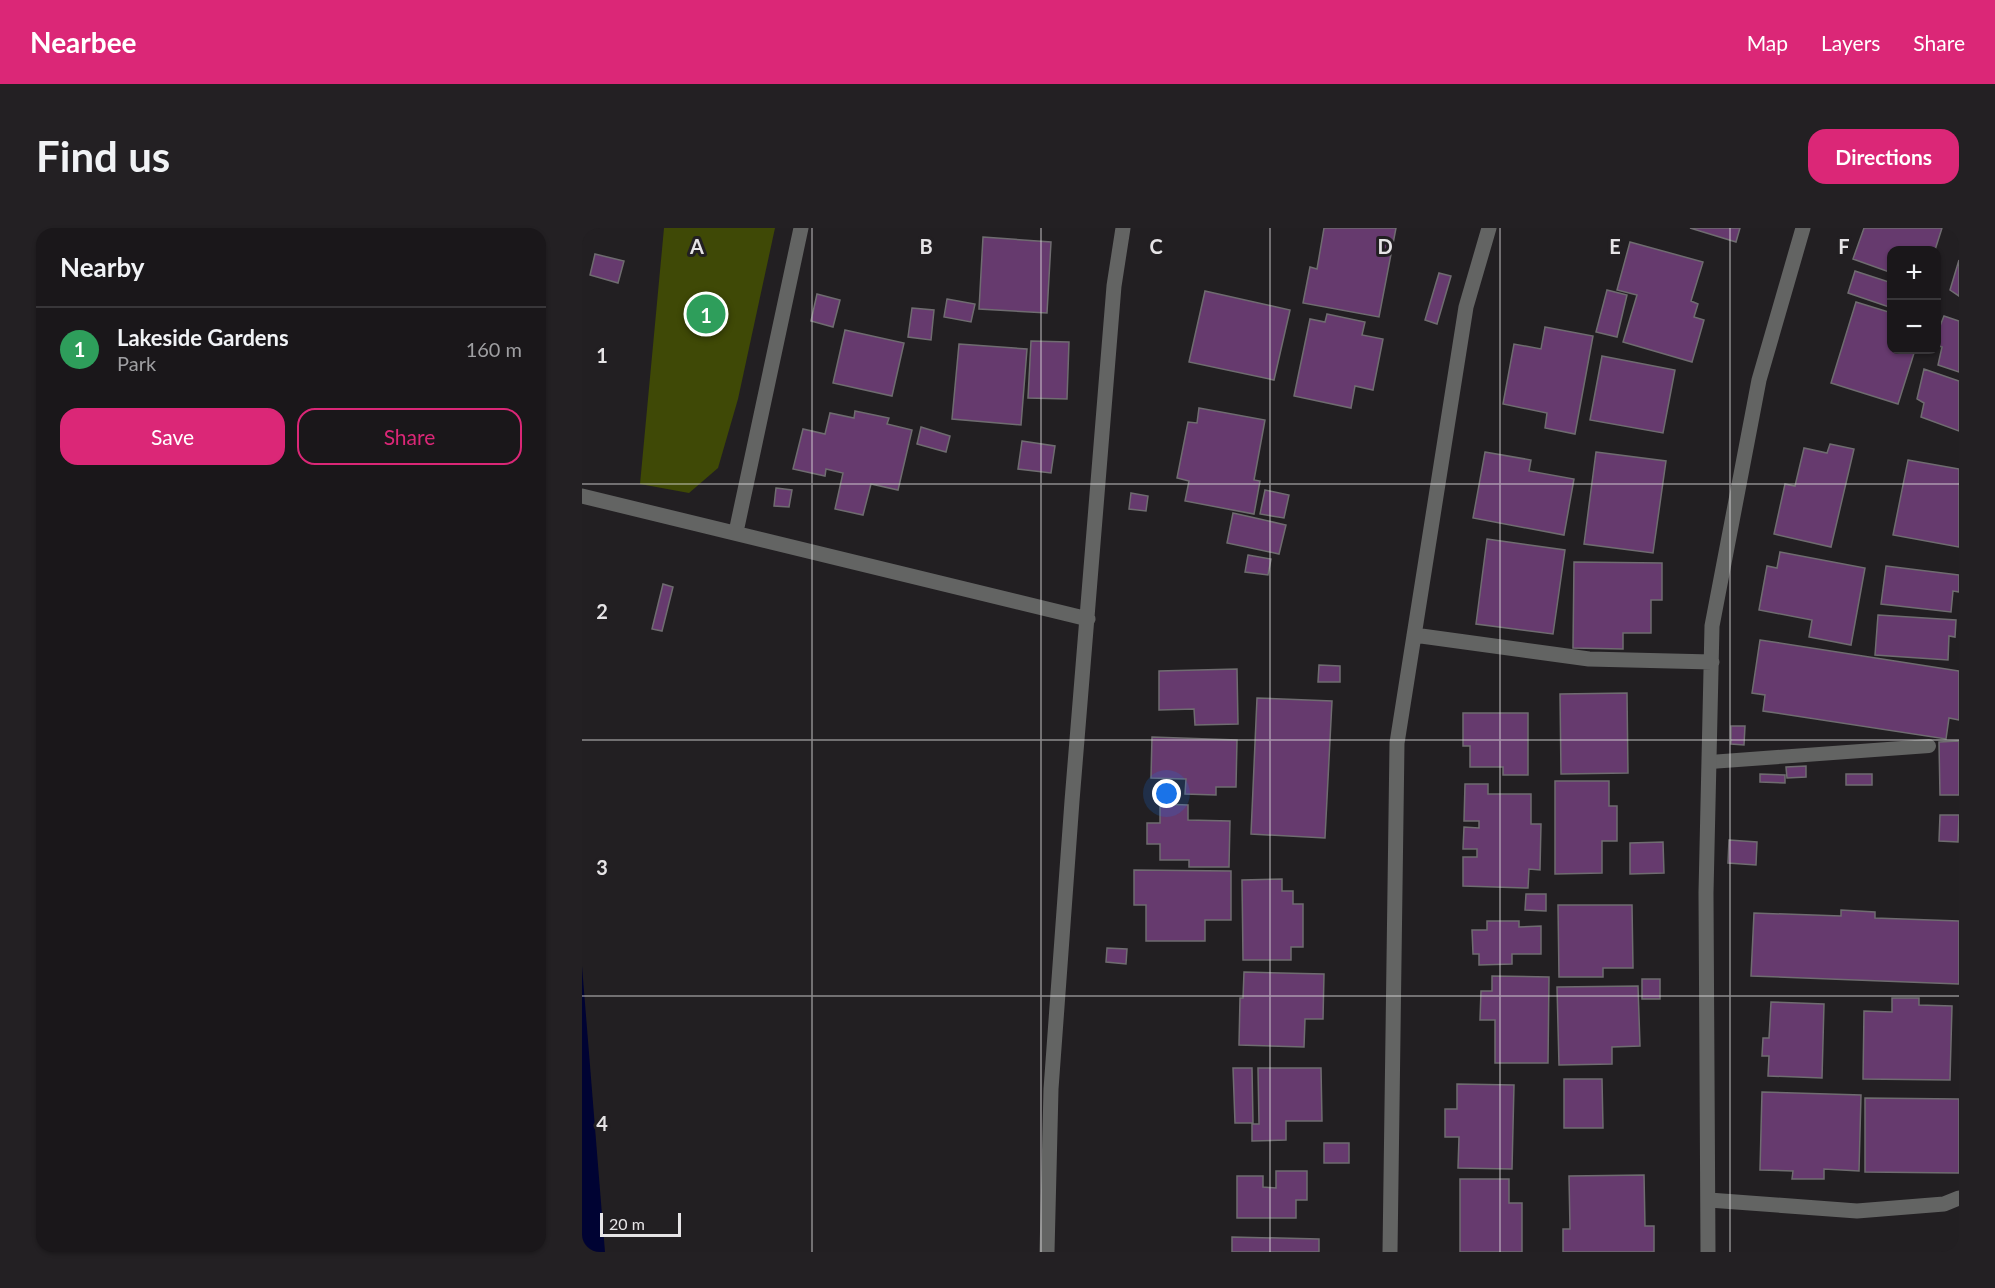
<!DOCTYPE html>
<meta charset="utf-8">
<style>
:root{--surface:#1a171a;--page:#232023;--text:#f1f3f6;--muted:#9f9fa2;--line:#383639;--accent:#db2777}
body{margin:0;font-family:Lato,sans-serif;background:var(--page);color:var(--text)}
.controls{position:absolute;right:18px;top:18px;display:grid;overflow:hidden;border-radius:12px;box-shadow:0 2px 4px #0004}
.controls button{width:54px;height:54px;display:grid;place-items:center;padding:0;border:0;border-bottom:2px solid var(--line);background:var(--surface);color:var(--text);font:30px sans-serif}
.scale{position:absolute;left:18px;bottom:15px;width:81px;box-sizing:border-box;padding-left:6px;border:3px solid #e6e4e6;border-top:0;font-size:16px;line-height:21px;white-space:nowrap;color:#e6e4e6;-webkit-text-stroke:4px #221f22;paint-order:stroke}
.you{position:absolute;left:585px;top:566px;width:21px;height:21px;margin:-15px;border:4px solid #fff;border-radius:50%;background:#1a73e8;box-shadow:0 0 0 9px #1a73e833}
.badge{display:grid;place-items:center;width:39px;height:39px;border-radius:50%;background:var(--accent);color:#fff;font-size:20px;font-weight:700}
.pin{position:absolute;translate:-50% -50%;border:3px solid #fff;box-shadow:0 2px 6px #0006}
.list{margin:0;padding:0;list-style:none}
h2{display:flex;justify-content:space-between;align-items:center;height:78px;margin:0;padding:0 24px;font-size:26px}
h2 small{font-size:20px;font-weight:400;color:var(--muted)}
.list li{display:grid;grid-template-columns:39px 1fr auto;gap:18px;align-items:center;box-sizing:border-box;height:84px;padding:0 24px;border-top:2px solid var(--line)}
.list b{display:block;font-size:22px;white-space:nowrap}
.list p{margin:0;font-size:20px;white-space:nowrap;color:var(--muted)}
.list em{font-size:20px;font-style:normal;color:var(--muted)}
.actions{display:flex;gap:12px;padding:18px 24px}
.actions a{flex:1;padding:14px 0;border:2px solid var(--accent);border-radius:18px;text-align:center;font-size:21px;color:var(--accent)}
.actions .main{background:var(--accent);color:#fff}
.map{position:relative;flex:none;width:1377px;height:1024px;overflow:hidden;border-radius:18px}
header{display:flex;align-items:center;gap:36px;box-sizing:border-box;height:84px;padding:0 30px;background:var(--accent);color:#fff}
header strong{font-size:28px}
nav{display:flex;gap:33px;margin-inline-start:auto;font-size:21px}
.intro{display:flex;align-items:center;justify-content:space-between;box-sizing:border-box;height:144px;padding:0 36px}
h1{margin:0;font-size:42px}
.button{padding:15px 27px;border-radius:18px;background:var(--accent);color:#fff;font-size:21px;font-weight:700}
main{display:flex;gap:36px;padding:0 36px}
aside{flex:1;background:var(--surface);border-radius:18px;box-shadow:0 2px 4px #0004}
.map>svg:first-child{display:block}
.green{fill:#3f4906}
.water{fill:#000333}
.building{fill:#663a6e;stroke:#6f6c70;stroke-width:1.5}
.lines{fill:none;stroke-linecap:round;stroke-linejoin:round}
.service{stroke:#636463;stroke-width:14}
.minor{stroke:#636463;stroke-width:15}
.grid{fill:none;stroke:#e6e4e6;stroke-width:1.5;stroke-opacity:0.55}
.grid-label{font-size:20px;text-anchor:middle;font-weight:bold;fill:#e6e4e6;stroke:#221f22;stroke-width:6;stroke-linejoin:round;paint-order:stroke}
</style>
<header>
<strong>Nearbee</strong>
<nav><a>Map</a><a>Layers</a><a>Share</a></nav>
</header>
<div class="intro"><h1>Find us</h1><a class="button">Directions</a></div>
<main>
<aside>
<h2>Nearby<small></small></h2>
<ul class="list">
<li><span class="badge" style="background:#2e9e5b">1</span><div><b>Lakeside Gardens</b><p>Park</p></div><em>160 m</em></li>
</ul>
<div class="actions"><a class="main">Save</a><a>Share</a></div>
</aside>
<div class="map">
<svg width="1377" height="1024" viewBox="0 0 1377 1024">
<rect width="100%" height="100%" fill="#221f22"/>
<path class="green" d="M 82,0 L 193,0 L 156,171 L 136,240 L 107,265 L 58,256 Z"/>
<path class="water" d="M 0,738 L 23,1024 L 0,1024 Z"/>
<path class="building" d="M 742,0 L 814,0 L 797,89 L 721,75 L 728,39 L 735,41 Z
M 1108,0 L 1158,0 L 1154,14 Z
M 1282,0 L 1360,0 L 1353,22 L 1310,22 L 1310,45 L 1271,31 Z
M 401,9 L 469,14 L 465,85 L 397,81 Z
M 1048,14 L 1121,34 L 1109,73 L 1116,76 L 1112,89 L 1122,92 L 1110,134 L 1041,114 L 1055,67 L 1035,62 Z
M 13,26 L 42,33 L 36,55 L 8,47 Z
M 1377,32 L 1377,68 L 1368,62 Z
M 1273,43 L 1310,55 L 1310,80 L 1266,65 Z
M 857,45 L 869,48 L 855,96 L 843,92 Z
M 1025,62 L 1045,67 L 1035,109 L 1014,104 Z
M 623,63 L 708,82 L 692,152 L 607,134 Z
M 235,66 L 258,72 L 251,99 L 229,93 Z
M 365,71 L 393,76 L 389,94 L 362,89 Z
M 1274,74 L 1310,85 L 1310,122 L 1333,122 L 1316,176 L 1249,155 Z
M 330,80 L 352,82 L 349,112 L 326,109 Z
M 745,86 L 783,94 L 780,107 L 801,111 L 791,162 L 773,158 L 769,180 L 712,168 L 728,91 L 743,94 Z
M 1362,88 L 1377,93 L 1377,144 L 1356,137 L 1360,119 L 1354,117 L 1354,108 Z
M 963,99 L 1011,108 L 993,206 L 963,200 L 965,185 L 921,176 L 932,116 L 959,121 Z
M 263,102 L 322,115 L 310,168 L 251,155 Z
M 449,113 L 487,114 L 485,171 L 446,170 Z
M 377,116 L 445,121 L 439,197 L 370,191 Z
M 1020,128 L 1093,142 L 1081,205 L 1008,192 Z
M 1342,141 L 1377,153 L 1377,203 L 1339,189 L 1342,175 L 1335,171 Z
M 617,180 L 683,192 L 672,252 L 678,253 L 672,286 L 603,273 L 607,253 L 595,250 L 606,194 L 615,195 Z
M 273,183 L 307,190 L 305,196 L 330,202 L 316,262 L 289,256 L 281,287 L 253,281 L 261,245 L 244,241 L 243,248 L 211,241 L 221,201 L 243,206 L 248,185 L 272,190 Z
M 339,199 L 368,208 L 364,224 L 335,216 Z
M 440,213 L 473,218 L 469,245 L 436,241 Z
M 1248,216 L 1272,221 L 1249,319 L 1192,306 L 1203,256 L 1213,258 L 1222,220 L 1245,225 Z
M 903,224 L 949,232 L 947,243 L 992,251 L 982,307 L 891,290 Z
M 1014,224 L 1084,233 L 1071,325 L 1002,316 Z
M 1326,232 L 1377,241 L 1377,319 L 1311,307 Z
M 194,260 L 210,262 L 207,279 L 192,278 Z
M 683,262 L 707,267 L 702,290 L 678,286 Z
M 549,265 L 566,268 L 564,283 L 547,281 Z
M 651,285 L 704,297 L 697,326 L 645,315 Z
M 905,311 L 983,322 L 971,406 L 894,396 Z
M 1198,324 L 1283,340 L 1269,417 L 1227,409 L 1230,392 L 1177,382 L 1185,338 L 1195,340 Z
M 666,327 L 689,331 L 686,347 L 663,344 Z
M 992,334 L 1080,335 L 1080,372 L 1069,372 L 1069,405 L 1041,405 L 1041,421 L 991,420 Z
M 1304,338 L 1377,347 L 1377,364 L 1371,363 L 1369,384 L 1299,376 Z
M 81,356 L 91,359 L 80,403 L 70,401 Z
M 1296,387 L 1374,392 L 1373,409 L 1367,408 L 1366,432 L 1293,427 Z
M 1178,412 L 1377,443 L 1377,492 L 1367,490 L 1364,511 L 1181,483 L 1183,467 L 1170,465 Z
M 737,437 L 758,438 L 758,454 L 736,454 Z
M 655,441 L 656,496 L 613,497 L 612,481 L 577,482 L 577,443 Z
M 1045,465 L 1046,545 L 979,546 L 978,466 Z
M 675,470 L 750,473 L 743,610 L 669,606 Z
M 881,485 L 946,485 L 946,547 L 921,547 L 921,539 L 888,539 L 888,518 L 881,518 Z
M 1149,498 L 1163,498 L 1162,517 L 1149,516 Z
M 570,509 L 655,512 L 654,559 L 634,559 L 634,567 L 603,566 L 604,551 L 569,550 Z
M 1377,513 L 1377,567 L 1358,567 L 1357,514 Z
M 1224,538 L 1224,549 L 1205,550 L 1204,539 Z
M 1178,546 L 1203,547 L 1203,555 L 1178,554 Z
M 1264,546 L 1290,546 L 1290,557 L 1264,557 Z
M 973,553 L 1027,553 L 1027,578 L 1035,578 L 1035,613 L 1020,613 L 1020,645 L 973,646 Z
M 883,556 L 906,556 L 906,566 L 949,566 L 949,596 L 959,596 L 958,642 L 947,641 L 946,660 L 881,658 L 881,629 L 895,629 L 895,621 L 881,621 L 882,599 L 897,600 L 897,593 L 882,593 Z
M 578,576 L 606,577 L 606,592 L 648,593 L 647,639 L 607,639 L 607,632 L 578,632 L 578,616 L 565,616 L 565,595 L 578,595 Z
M 1358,587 L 1377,587 L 1376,614 L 1357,613 Z
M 1147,612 L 1175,614 L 1174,637 L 1146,635 Z
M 1081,614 L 1082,645 L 1048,646 L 1048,615 Z
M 552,642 L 649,643 L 649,692 L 623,692 L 623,713 L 564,713 L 564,677 L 552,677 Z
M 700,651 L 700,663 L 711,663 L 711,676 L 721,676 L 721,719 L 709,719 L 709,732 L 661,732 L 660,652 Z
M 944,666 L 964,666 L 964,683 L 943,682 Z
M 976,677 L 1050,677 L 1051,740 L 1021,740 L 1021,749 L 977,749 Z
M 1259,682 L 1293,684 L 1293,690 L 1377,693 L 1377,756 L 1169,748 L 1172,685 L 1259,688 Z
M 905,693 L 937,693 L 937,699 L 959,698 L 959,726 L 930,726 L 930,736 L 897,737 L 897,726 L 891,726 L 890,702 L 905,702 Z
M 525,720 L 545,721 L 544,736 L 524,734 Z
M 662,744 L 742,746 L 741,791 L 723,791 L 722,819 L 657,817 L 658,770 L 661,770 Z
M 910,748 L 967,749 L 966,835 L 913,835 L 913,792 L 898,792 L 899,763 L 910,763 Z
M 1060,751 L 1078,751 L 1078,771 L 1060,771 Z
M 1056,758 L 1058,818 L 1030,819 L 1030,836 L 977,837 L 975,759 Z
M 1310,770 L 1337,770 L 1337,777 L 1370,778 L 1368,852 L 1281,851 L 1282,783 L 1310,784 Z
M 1189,774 L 1242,776 L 1240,850 L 1186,848 L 1187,828 L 1180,828 L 1181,810 L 1187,810 Z
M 651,840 L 670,840 L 671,895 L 653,895 Z
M 676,840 L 739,840 L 740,893 L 704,893 L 704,912 L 670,913 L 670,896 L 677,896 Z
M 982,851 L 1020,851 L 1021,900 L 982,900 Z
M 875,856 L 932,857 L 930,941 L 876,940 L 877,909 L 863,909 L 863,881 L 875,881 Z
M 1180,864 L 1279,867 L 1277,943 L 1242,941 L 1242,951 L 1210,951 L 1211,943 L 1178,942 Z
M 1283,870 L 1377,871 L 1377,945 L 1283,944 Z
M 742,915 L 767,915 L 767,935 L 742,935 Z
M 694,943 L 725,943 L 725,972 L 714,972 L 714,990 L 655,990 L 655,948 L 681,948 L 681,959 L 694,960 Z
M 1062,947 L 1063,998 L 1072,998 L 1072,1024 L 981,1024 L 981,1001 L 988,1001 L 987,948 Z
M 878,951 L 927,951 L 927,975 L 940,975 L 940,1024 L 878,1024 Z
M 650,1009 L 737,1011 L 737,1024 L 650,1024 Z"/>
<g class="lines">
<path class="service" d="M 1128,534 L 1347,518"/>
<path class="minor" d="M 0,268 L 506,391
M 154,304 L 219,0
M 832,407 L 1007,431 L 1130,434
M 1127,972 L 1275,983 L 1362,976 L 1377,970
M 465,1024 L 469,861 L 490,573 L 532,58 L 541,0
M 808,1024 L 815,515 L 884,79 L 907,0
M 1126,1024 L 1124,665 L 1130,398 L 1177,152 L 1221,0"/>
</g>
<path class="grid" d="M 230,0 L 230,1024M 459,0 L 459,1024M 688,0 L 688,1024M 918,0 L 918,1024M 1148,0 L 1148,1024M 0,256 L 1377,256M 0,512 L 1377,512M 0,768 L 1377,768"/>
<g class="grid-label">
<text x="115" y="26">A</text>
<text x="344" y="26">B</text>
<text x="574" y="26">C</text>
<text x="803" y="26">D</text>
<text x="1033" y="26">E</text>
<text x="1262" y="26">F</text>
<text x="20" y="135">1</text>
<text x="20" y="391">2</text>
<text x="20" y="647">3</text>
<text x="20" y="903">4</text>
</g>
</svg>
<div class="controls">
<button>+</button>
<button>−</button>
</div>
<div class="scale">20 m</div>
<div class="you"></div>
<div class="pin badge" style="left:124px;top:86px;background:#2e9e5b">1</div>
</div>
</main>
